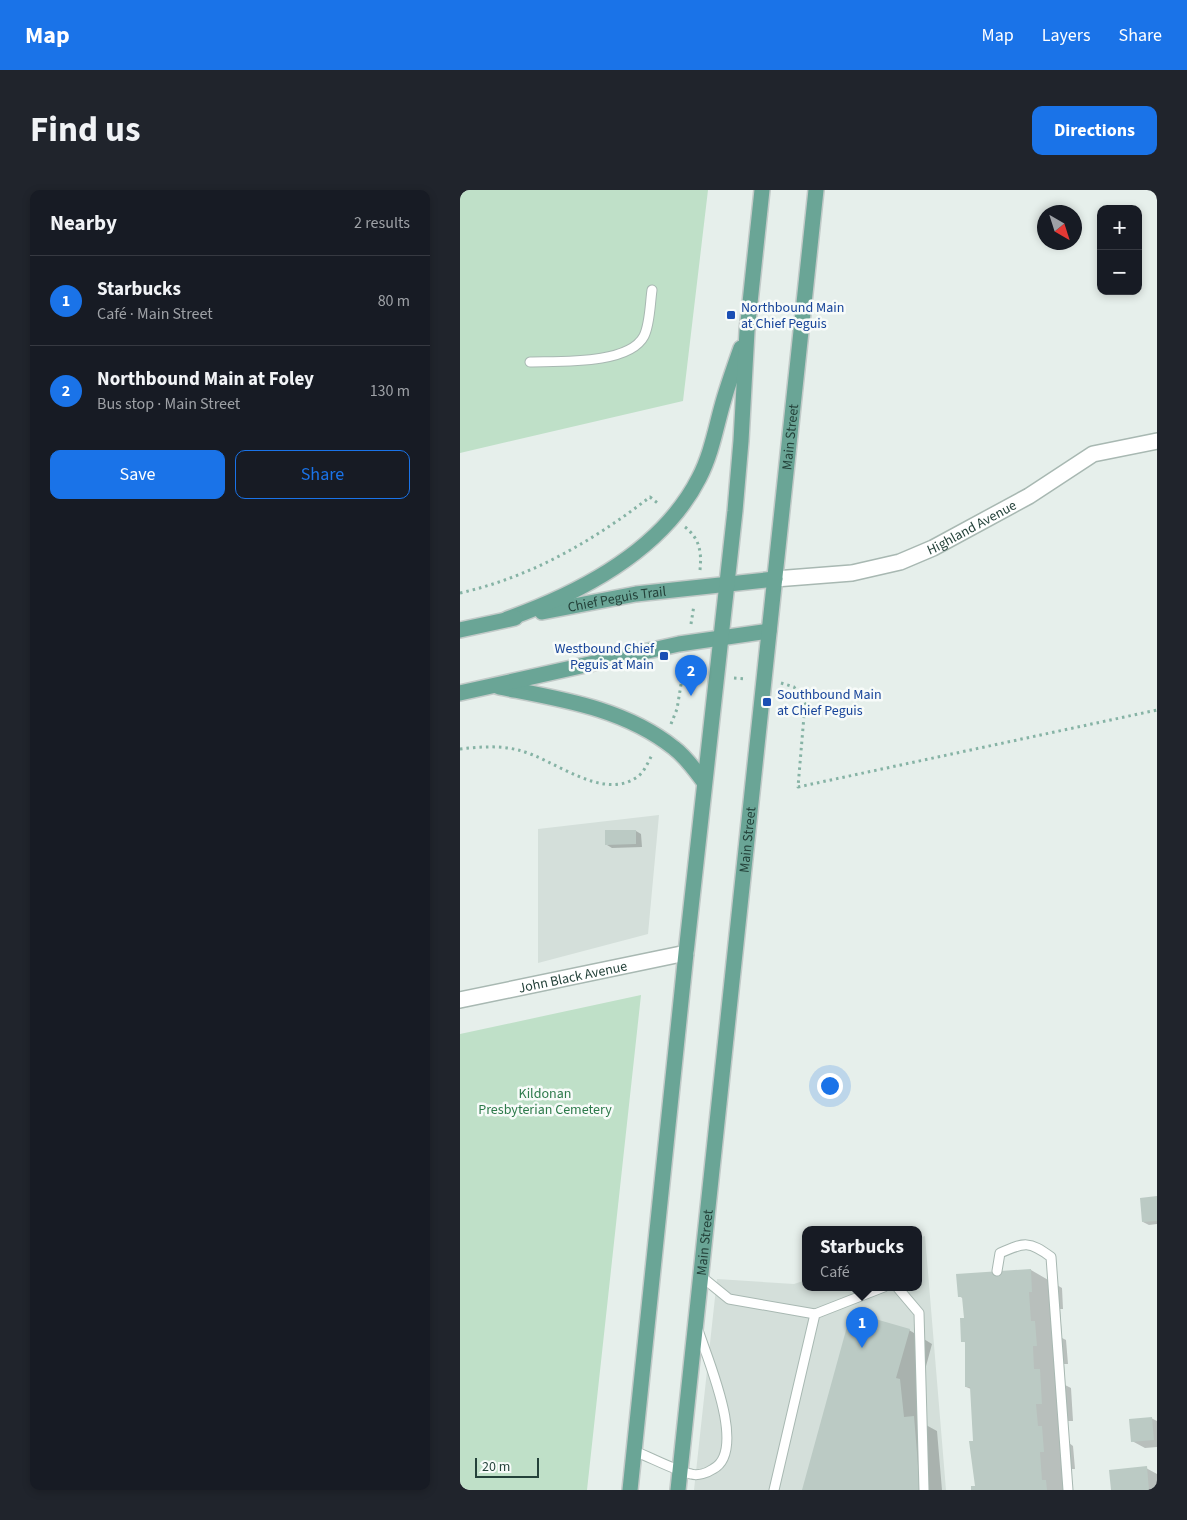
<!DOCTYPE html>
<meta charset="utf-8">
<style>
:root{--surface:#171b24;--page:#20242c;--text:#f1f3f6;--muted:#9ea1a6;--line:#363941;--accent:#1a73e8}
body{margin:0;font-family:"Source Sans 3",sans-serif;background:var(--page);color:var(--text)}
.controls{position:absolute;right:15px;top:15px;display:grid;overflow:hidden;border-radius:10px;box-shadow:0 2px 8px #0003}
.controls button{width:45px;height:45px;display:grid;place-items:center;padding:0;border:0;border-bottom:1px solid var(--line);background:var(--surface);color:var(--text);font:25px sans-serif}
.compass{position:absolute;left:577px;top:15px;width:45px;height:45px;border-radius:50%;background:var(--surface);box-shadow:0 2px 8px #0003;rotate:141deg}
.scale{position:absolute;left:15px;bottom:12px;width:64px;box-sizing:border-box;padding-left:5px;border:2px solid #24423a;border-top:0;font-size:14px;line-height:18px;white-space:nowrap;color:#24423a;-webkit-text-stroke:4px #f7fbf9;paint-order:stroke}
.you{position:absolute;left:369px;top:895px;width:18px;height:18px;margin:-12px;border:4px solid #fff;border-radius:50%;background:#1a73e8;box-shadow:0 0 0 8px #1a73e833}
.badge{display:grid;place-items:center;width:32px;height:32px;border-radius:50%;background:var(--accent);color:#fff;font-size:16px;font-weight:700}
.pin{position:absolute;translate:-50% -41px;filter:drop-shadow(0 1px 2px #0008)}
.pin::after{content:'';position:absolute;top:26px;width:18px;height:15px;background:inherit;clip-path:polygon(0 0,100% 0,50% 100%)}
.popup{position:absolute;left:342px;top:1036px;width:120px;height:65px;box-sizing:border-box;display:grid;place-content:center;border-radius:10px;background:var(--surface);filter:drop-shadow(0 1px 4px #0005);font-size:16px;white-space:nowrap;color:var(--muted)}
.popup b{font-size:19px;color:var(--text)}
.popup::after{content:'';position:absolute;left:50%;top:100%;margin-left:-10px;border:10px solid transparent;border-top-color:var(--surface)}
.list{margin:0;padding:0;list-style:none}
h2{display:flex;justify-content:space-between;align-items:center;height:65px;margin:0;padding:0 20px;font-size:21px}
h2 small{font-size:16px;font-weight:400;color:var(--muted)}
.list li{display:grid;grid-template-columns:32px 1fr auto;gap:15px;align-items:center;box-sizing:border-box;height:90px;padding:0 20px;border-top:1px solid var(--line)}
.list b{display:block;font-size:19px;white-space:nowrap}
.list p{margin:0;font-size:16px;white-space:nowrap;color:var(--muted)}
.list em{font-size:16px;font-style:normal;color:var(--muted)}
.actions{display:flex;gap:10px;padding:15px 20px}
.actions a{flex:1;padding:11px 0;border:1px solid var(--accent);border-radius:10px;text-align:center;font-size:18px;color:var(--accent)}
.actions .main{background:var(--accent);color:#fff}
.map{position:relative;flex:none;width:697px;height:1300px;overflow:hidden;border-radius:10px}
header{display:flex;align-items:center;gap:30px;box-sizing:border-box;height:70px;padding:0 25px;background:var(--accent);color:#fff}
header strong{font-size:24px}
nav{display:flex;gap:28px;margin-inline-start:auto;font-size:18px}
.intro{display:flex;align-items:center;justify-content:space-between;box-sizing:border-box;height:120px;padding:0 30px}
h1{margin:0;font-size:35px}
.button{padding:12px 22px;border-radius:10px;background:var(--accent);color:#fff;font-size:18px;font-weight:700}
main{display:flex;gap:30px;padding:0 30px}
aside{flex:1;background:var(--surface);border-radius:10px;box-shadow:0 2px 8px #0003}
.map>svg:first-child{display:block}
.built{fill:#d4dfda}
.green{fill:#bfe0c8}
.shadow{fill:#0003}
.building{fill:#bbcac4}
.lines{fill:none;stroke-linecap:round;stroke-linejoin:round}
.service-casing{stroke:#a8b8b2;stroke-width:11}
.minor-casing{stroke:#a8b8b2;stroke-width:18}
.primary-casing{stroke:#c2cac8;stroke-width:18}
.path{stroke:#86b3a5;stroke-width:3;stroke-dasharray:2.5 4;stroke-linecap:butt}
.service{stroke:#fff;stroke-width:9}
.minor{stroke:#fff;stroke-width:15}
.primary{stroke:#6aa596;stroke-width:15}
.transit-dot{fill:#1a4fb4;stroke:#f7fbf9;stroke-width:2}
.labels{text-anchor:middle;stroke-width:5;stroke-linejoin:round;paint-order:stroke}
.transit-label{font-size:14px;fill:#164399;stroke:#f7fbf9;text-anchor:start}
.street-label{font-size:14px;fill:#24423a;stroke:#f7fbf9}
.park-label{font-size:14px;fill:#2d7a4b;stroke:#f7fbf9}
</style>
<header>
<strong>Map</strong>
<nav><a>Map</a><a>Layers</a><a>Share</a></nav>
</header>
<div class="intro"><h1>Find us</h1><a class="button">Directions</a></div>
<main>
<aside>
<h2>Nearby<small>2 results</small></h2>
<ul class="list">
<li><span class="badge">1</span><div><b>Starbucks</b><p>Café · Main Street</p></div><em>80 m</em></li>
<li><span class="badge">2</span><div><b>Northbound Main at Foley</b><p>Bus stop · Main Street</p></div><em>130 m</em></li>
</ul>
<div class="actions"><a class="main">Save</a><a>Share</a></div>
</aside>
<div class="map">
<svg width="697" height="1300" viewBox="0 0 697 1300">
<rect width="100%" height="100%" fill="#e6efeb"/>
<path class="built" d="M 199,625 L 188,744 L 78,773 L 78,639 Z
M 465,1046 L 486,1300 L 234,1300 L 257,1089 L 334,1094 L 346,1090 L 346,1097 L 458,1097 L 458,1048 Z"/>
<path class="green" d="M 0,0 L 248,0 L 223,211 L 0,263 Z
M 181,805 L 127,1300 L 0,1300 L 0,844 Z"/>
<path class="shadow" d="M 176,641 L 181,644 L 182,657 L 152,658 L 147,655 Z
M 697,1008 L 697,1034 L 689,1035 L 683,1032 Z
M 571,1080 L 602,1098 L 603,1119 L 600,1119 L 602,1148 L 606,1150 L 608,1174 L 604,1174 L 605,1195 L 611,1198 L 613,1231 L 607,1231 L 609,1253 L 613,1256 L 615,1279 L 611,1279 L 613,1300 L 512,1300 L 516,1297 L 511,1199 L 506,1197 L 506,1153 L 503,1151 L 505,1129 L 504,1109 L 499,1106 Z
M 449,1140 L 472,1154 L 459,1202 L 466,1235 L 477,1241 L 482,1300 L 344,1300 Z
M 691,1228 L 697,1231 L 697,1257 L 685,1258 L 672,1251 Z
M 686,1278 L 697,1284 L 697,1300 L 652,1300 Z"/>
<path class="building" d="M 145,640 L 176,640 L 176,654 L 145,655 Z
M 697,1006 L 697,1031 L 682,1032 L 680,1008 Z
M 571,1079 L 572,1102 L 569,1102 L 571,1131 L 575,1131 L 577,1156 L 573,1156 L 574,1179 L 580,1179 L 582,1214 L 576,1214 L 578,1236 L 582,1236 L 584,1262 L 580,1262 L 582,1290 L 586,1290 L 587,1300 L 511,1300 L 511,1296 L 515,1296 L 509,1251 L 513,1251 L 510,1197 L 505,1197 L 505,1152 L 501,1152 L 500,1128 L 504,1128 L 502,1107 L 498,1107 L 496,1084 Z
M 391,1122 L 450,1139 L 436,1188 L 440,1189 L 444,1227 L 454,1226 L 460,1300 L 342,1300 Z
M 692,1227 L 694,1250 L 671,1252 L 669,1229 Z
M 687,1276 L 689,1300 L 651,1300 L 649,1280 Z"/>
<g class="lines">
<g class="service-casing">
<path id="service" d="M 70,172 C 98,171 169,175 184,146 C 190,134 190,114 192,100
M 537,1081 L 540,1063 C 565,1052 569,1051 591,1067 L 608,1300
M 242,1087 L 269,1109 L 355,1124
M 437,1097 L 459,1123 L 464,1300
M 174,1261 C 190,1267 216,1281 231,1284 C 238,1286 247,1283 253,1279 C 288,1261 247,1168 238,1140
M 314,1300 L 355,1124 L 424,1097"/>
</g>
<g class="minor-casing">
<g id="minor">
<path id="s1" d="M 315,389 L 392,383 L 440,372 L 473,358 L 569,306 L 633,264 L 697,251"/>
<path id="s2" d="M 0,810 L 226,763"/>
</g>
</g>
<g class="primary-casing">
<g id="primary">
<path id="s3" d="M 82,422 L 176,404 L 315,389"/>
<path d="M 47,429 C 120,403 202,361 239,288 C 252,263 256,236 264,209 C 269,192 275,175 281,158"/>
<path d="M 0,440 L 55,428"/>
<path d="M 39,497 C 100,509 164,518 214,558 C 226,567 235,580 244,592"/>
<path d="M 0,503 L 219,454 L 309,441"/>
<path d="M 170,1300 L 226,763 L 275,321 L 281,251 L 287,141 L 302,0"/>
<path id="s4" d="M 218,1300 L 356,0"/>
</g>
</g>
<path class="path" d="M 225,337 C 239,348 242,361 240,380
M 0,403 C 71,387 133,351 190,307 L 200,315
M 231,434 L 234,415
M 222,484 L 240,486
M 274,488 L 287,489
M 321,493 L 334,497 L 345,514 L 338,597 L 697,520
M 211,534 L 217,519 L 225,470
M 0,559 C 19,557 39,555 58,560 C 93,568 142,612 177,587 C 184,583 188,572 192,565"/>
<use href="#service" class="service"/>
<use href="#minor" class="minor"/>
<use href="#primary" class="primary"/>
</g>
<g class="transit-dot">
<rect x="266" y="120" width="10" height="10" rx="2.5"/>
<rect x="199" y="461" width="10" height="10" rx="2.5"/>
<rect x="302" y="507" width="10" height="10" rx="2.5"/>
</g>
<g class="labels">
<g class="transit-label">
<text x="281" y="122">Northbound Main<tspan x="281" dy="16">at Chief Peguis</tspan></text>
<text x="194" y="463" text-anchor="end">Westbound Chief<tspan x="194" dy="16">Peguis at Main</tspan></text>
<text x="317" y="509">Southbound Main<tspan x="317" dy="16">at Chief Peguis</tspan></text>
</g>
<g class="street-label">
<text dy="5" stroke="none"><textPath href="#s4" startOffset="1059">Main Street</textPath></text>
<text dy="5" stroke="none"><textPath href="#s1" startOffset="206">Highland Avenue</textPath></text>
<text dy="5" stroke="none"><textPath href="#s3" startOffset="76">Chief Peguis Trail</textPath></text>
<text dy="5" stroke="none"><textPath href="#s4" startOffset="654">Main Street</textPath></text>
<text dy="5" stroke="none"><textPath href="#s2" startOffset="115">John Black Avenue</textPath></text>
<text dy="5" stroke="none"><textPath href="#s4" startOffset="249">Main Street</textPath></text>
</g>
<g class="park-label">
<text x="85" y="908">Kildonan<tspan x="85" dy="16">Presbyterian Cemetery</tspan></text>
</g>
</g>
</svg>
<div class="controls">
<button>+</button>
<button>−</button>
</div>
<svg class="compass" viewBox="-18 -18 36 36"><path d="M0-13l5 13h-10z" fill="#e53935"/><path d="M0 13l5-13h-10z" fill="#9ea1a6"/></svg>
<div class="scale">20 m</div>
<div class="you"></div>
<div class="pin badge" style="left:402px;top:1158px">1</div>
<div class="popup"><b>Starbucks</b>Café</div>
<div class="pin badge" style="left:231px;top:506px">2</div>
</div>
</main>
